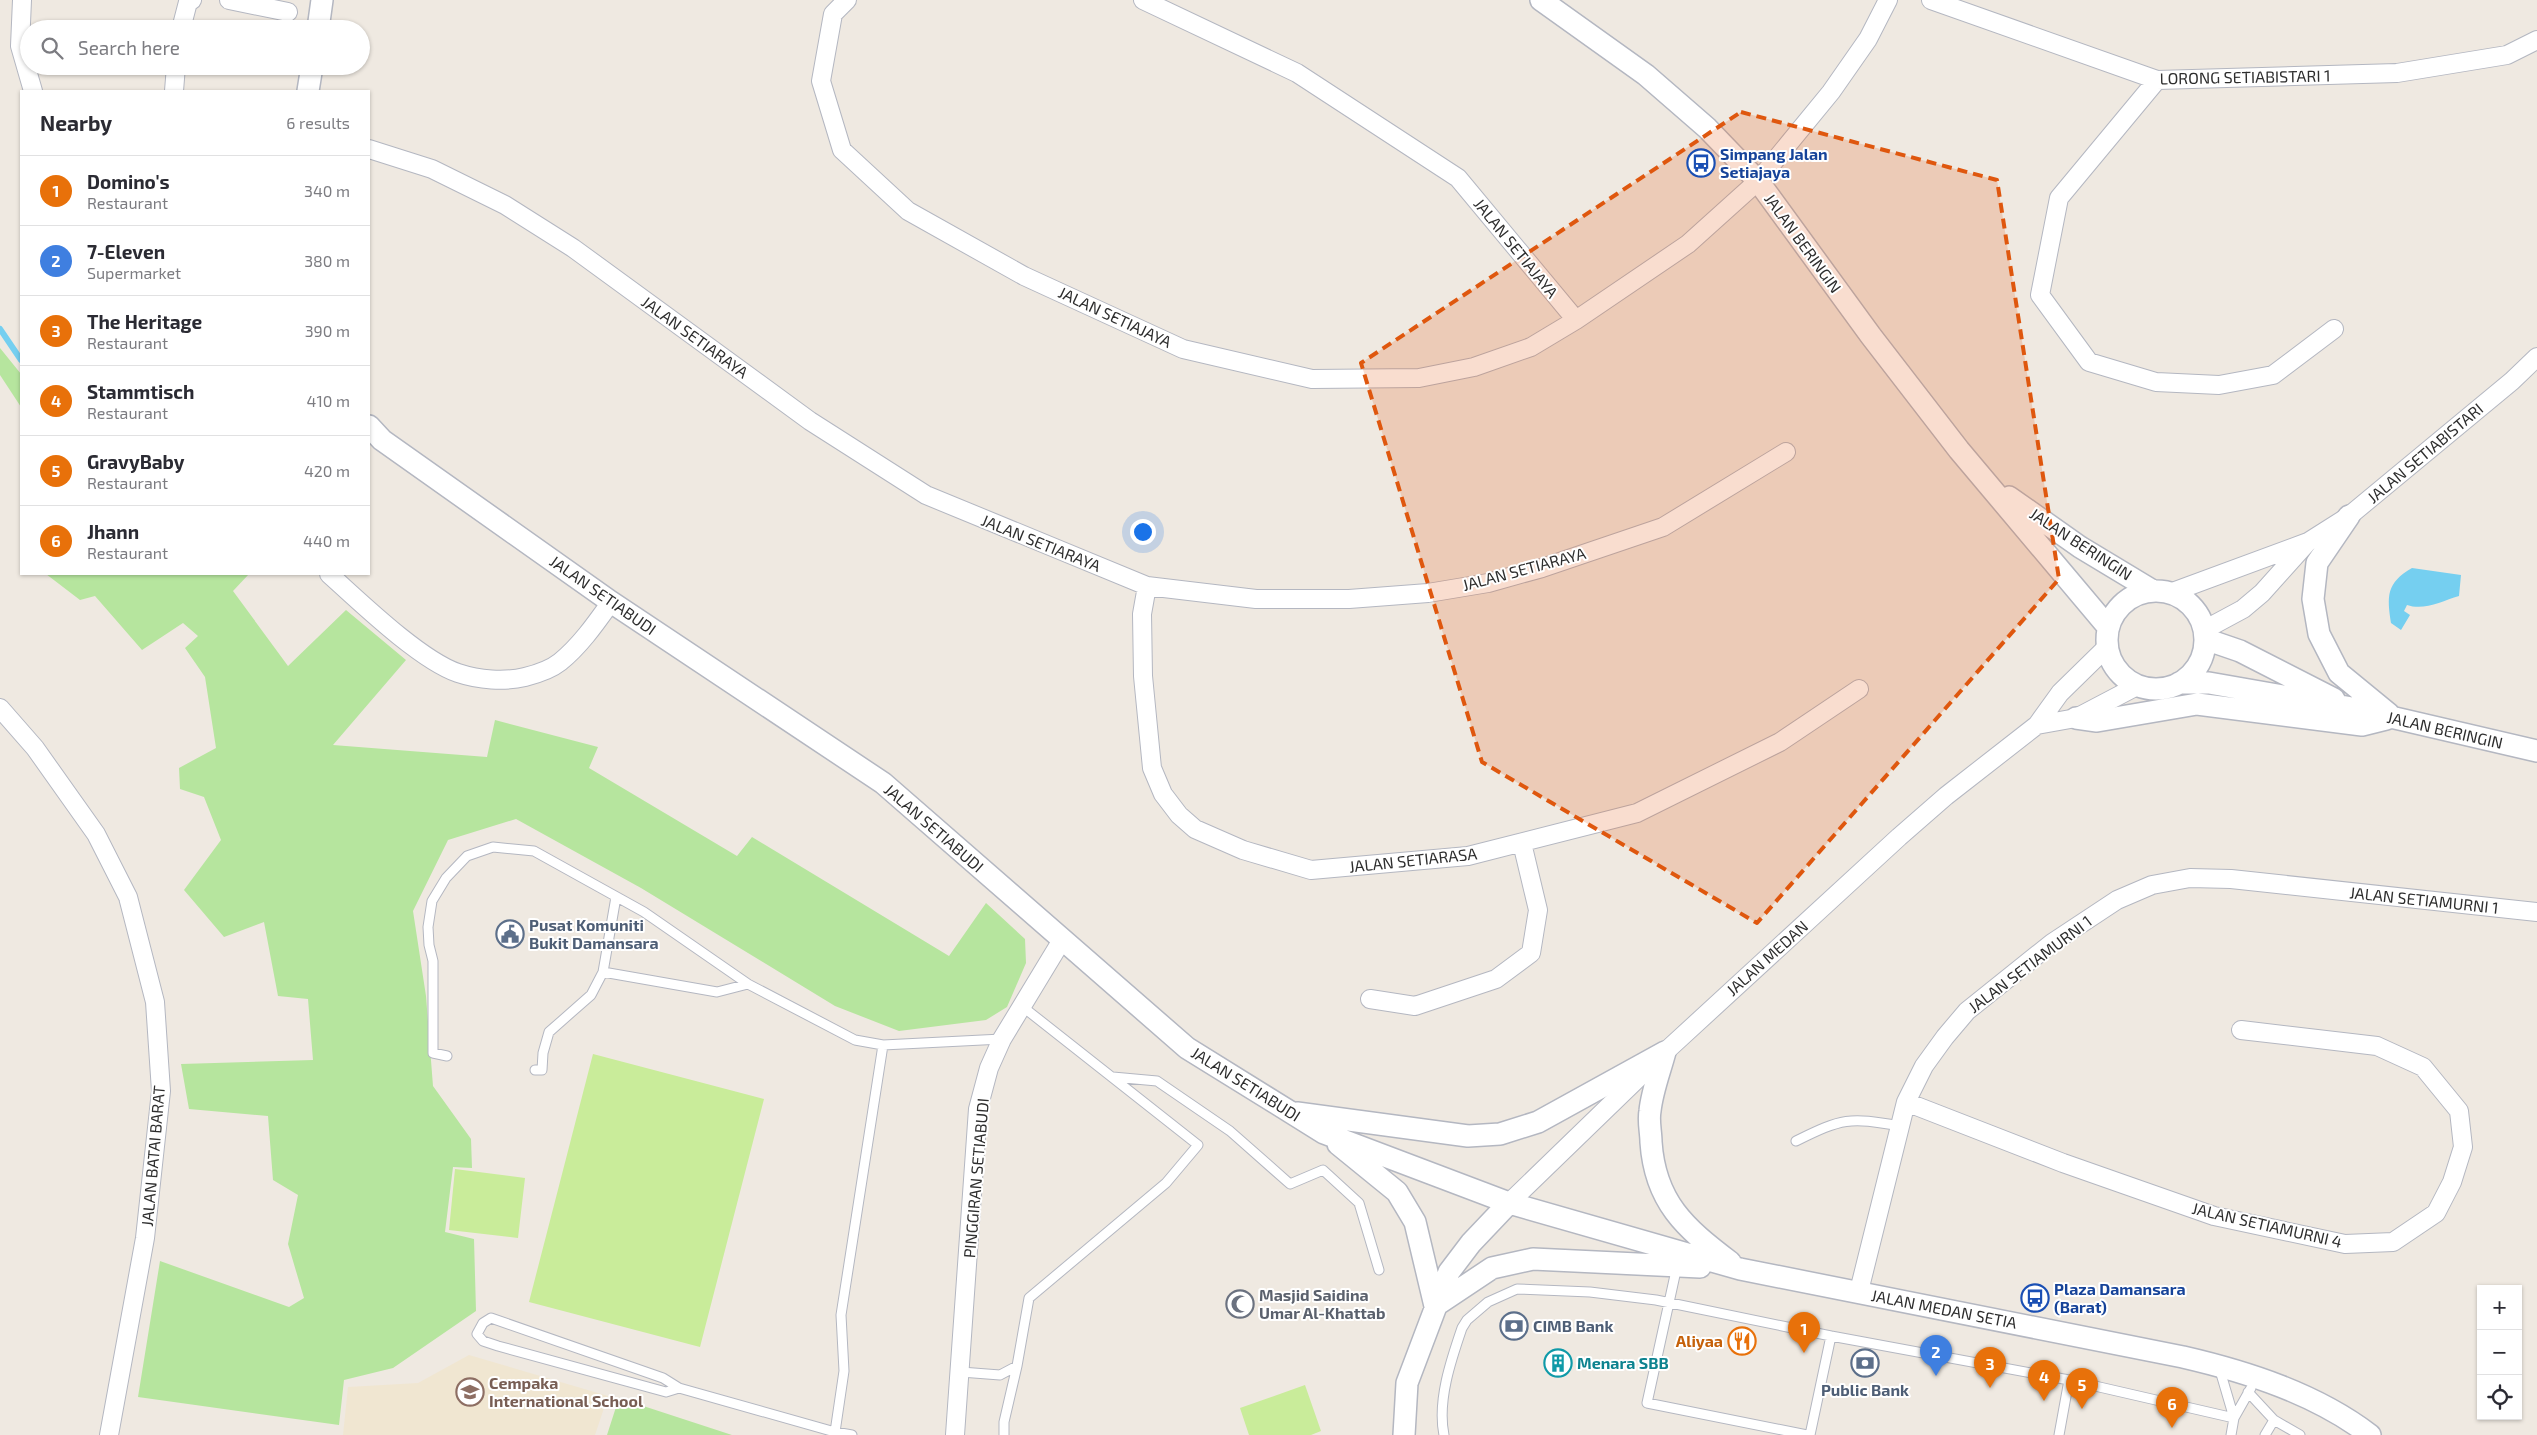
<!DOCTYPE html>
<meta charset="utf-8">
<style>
:root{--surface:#fff;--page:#f2f2f3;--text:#2b2b33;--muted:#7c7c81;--line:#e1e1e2;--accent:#d93025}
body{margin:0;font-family:"Exo 2",sans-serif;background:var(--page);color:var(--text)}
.controls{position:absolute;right:15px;bottom:15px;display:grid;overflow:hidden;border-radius:0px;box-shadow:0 1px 4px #0004}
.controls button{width:45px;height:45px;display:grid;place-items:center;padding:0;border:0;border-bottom:1px solid var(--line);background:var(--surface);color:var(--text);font:25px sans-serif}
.you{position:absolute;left:1142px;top:531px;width:18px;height:18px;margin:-12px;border:4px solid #fff;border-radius:50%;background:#1a73e8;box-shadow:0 0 0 8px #1a73e833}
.badge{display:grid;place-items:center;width:32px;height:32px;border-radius:50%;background:var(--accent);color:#fff;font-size:16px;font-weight:700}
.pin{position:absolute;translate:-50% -41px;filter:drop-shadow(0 1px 2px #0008)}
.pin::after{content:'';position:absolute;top:26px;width:18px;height:15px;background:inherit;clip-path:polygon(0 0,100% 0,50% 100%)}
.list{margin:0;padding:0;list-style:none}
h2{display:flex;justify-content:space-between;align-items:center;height:65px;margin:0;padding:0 20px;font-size:21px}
h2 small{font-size:16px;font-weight:400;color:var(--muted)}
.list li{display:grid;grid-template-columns:32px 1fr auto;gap:15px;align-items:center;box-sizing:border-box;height:70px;padding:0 20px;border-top:1px solid var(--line)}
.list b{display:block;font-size:19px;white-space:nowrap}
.list p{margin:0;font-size:16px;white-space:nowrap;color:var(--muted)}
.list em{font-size:16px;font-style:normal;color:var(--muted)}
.icon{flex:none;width:28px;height:28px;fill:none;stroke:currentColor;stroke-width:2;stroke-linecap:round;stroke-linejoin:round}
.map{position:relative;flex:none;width:2537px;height:1435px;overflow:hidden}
.search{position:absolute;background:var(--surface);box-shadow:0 1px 4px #0004;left:20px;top:20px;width:350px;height:55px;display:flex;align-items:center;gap:12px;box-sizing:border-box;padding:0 18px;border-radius:28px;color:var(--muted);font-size:19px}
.panel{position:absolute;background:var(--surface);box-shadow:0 1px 4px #0004;left:20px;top:90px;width:350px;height:485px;border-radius:0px}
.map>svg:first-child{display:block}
.education{fill:#f0e6d1}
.green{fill:#b6e59e}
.pitch{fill:#c9ec9a}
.water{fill:#75cff0}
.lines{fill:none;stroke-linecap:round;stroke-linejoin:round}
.stream{stroke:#75cff0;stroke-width:6}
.service-casing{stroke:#b4b7c1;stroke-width:11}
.minor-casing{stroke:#b4b7c1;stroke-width:20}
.tertiary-casing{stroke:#b4b7c1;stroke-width:24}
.service{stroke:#fff;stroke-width:9}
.minor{stroke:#fff;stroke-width:18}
.tertiary{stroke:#fff;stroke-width:21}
.marked{fill:#df570e;fill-opacity:0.2;stroke:#df570e;stroke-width:4;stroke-dasharray:10 6;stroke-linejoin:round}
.labels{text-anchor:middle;stroke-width:4;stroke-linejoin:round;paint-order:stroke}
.street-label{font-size:16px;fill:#2e2e2e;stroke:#fff}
.transit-label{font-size:16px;font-weight:bold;fill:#164399;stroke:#fff;text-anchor:start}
.service-label{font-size:16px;font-weight:bold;fill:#4e5e75;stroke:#fff;text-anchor:start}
.worship-label{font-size:16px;font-weight:bold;fill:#5b616d;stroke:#fff;text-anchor:start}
.food-label{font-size:16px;font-weight:bold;fill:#c56008;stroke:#fff;text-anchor:end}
.culture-label{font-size:16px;font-weight:bold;fill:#0d838f;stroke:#fff;text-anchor:start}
.education-label{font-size:16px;font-weight:bold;fill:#785e54;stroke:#fff;text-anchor:start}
</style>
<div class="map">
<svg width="2537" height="1435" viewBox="0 0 2537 1435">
<rect width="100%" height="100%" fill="#efe9e1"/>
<path class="education" d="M 469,1355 L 608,1396 L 595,1435 L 343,1435 L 348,1387 L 418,1383 Z"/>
<path class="green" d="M 0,348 L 21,374 L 21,407 L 0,375 Z
M 46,574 L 249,574 L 233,591 L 288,666 L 346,610 L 406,660 L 333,745 L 487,757 L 495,720 L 598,747 L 589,768 L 737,856 L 752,837 L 949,956 L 986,903 L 1025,939 L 1026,963 L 1007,1007 L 986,1020 L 899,1031 L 835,1006 L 641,888 L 516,819 L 448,840 L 413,911 L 426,996 L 433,1086 L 471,1139 L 472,1168 L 453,1167 L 445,1232 L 474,1239 L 476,1311 L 393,1368 L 344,1380 L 339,1425 L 138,1397 L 160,1261 L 289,1307 L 304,1298 L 288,1244 L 298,1195 L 273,1180 L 268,1116 L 189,1109 L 181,1064 L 313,1060 L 308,999 L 278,996 L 264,922 L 224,937 L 184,890 L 221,840 L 204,797 L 180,789 L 179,768 L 216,748 L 205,677 L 185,648 L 198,636 L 183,623 L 142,650 L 95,596 L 80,600 Z
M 628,1401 L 732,1435 L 607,1435 L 617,1404 Z"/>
<path class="pitch" d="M 593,1054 L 764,1099 L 700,1347 L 529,1302 Z
M 455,1169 L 525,1178 L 518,1238 L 449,1230 Z
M 1305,1385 L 1321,1431 L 1311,1435 L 1249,1435 L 1240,1408 Z"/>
<path class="water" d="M 2412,568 L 2461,575 L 2459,596 C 2442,601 2424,611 2407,605 L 2404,611 L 2410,615 L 2401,630 L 2391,623 C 2387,596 2386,583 2412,568 Z"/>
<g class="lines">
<path class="stream" d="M 0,329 L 21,360"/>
<g class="service-casing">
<path id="service" d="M 603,972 L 717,992 L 748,984
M 447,1056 L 433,1053 L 433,961 L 429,945 L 428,927 L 432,901 L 446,878 L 467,856 L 493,847 L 534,851 L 644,912 L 748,984 L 855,1040 L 883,1045 L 1002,1039
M 535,1070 L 542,1070 L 543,1053 L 549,1032 L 591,995 L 603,972 L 616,897
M 1113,1077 L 1157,1081 L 1230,1131 L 1290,1184 L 1323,1170 L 1359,1203 L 1379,1270
M 1796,1141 C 1843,1118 1848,1117 1900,1126
M 1677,1266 L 1647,1403 L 1807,1435
M 2219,1367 L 2234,1418 L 2231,1435
M 961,1372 L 1000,1375 L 1017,1366
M 679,1388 L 666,1392 L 498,1346 L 483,1341 L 477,1334 L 483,1323 L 491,1318 L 663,1378 L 679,1388 L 835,1432 L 852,1435
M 2248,1392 L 2274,1420 L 2300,1435
M 2234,1418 L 2251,1388
M 835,1432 L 844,1371 L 841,1315 L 883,1045
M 1004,1435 L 1004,1422 L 1017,1366 L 1029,1298 L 1166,1183 L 1198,1145 L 1023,1007
M 1444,1435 C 1437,1401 1451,1360 1462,1328 L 1467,1320 L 1488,1302 L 1517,1289 L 1590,1292 L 1656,1300 L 1831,1336 L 2069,1380 L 2234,1418
M 1810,1435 L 1831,1336
M 2059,1435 L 2069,1380
M 2265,1435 L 2274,1420"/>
</g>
<g class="minor-casing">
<path id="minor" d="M 22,0 L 20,46 L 33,91
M 229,0 L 288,12
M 847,0 L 833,14 L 821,81 L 842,150 L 908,211 L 1024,276 L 1183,349 L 1312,379 L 1419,378 L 1474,367 L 1531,347 L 1576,320 L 1688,244 L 1758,181 L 1831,92 L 1868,39 L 1888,0
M 1143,0 L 1297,73 L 1458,178 L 1576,320
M 1931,0 L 2157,80 L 2397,73 L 2507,55 L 2537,40
M 181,29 L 188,2 L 192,0
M 2157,80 L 2059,198 L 2040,295 L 2089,362 L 2156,382 L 2219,385 L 2273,375 L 2334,329
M 174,91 L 176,66
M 369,149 L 432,169 L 505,205 L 573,248 L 810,421 L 926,495 L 1147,586 L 1256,599 L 1349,599 L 1428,593 L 1488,583 L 1542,568 L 1663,527 L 1786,452
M 329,574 C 360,602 420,660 458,673 C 479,680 504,682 525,677 C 537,674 550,670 560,662 C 580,646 596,623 611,602
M 1147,586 L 1142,614 L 1143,676 L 1152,768 L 1163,794 L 1179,815 L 1195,829 L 1243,850 L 1311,870 L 1468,856 L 1637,813 L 1780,742 L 1859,689
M 2170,593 L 2308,542 L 2349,516 L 2512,381 L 2537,357
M 2204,630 L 2243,609 L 2262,593 L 2306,544
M 0,708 L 35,748 L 96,834 L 128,897 L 155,1002 L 161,1091 L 145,1238 L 109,1435
M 2037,725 L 2076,718 L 2137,686
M 1370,999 L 1415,1006 L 1496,979 L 1531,953 L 1538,910 L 1522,843
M 1906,1102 L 2063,1163 L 2214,1216 L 2345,1244 L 2393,1242 L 2436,1213 L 2452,1182 L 2463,1147 L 2459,1111 L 2423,1067 L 2377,1046 L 2241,1030
M 1509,1203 L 1665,1052 L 1899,837 L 1946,796 L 2037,725 L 2060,693 L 2107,647
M 1859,1291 L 1906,1102 L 1924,1066 L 1945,1037 L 1967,1011 L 2052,943 L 2117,900 L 2152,885 L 2190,878 L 2231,879 L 2537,912
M 955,1435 L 978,1109 L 989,1068 L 1002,1039 L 1062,940"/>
</g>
<g class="tertiary-casing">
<path id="tertiary" d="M 1541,0 L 1646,75 L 1707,128 L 1758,181 L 1871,336 L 1959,450 L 2108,627
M 318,29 L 322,0
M 308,91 L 312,66
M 369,426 L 382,440 L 611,602 L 883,783 L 1187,1048 L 1324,1133 L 1509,1203 L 1740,1269 L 2183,1357 C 2248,1372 2316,1394 2370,1435
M 2009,497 L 2080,547 L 2153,591
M 2349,516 L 2317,563 L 2313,599 L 2319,634 L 2339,673 L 2389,714
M2107 640a49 49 0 1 1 98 0a49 49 0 1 1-98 0Z
M 2205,639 L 2240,651 L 2334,699
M 2179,683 L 2209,683 L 2352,708 L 2537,751
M 2076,718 L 2097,721 L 2197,704 L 2362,725 L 2386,719
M 1665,1052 C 1660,1071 1652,1091 1650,1111 C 1648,1121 1651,1132 1651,1142 C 1655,1202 1685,1228 1730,1262
M 1297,1113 L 1468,1136 L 1500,1134 L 1538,1122 L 1665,1052
M 1338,1144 L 1397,1192 L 1415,1222 L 1435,1306
M 1435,1306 L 1492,1268 L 1533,1259 L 1700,1267
M 1404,1435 L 1407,1383 L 1449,1272 L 1471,1243 L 1509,1203"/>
</g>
<use href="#service" class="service"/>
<use href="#minor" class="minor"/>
<use href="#tertiary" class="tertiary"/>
</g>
<path class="marked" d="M 1741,112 L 1997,180 L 2059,579 L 1757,923 L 1482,762 L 1361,363 Z"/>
<defs>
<g id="bus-ring" transform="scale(1.4375)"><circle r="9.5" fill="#fff" stroke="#1a4fb4" stroke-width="1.5"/><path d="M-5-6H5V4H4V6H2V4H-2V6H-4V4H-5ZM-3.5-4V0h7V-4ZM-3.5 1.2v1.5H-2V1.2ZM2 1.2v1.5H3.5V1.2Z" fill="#1a4fb4"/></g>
<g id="civic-ring" transform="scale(1.4375)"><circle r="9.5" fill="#fff" stroke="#5c6f8a" stroke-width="1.5"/><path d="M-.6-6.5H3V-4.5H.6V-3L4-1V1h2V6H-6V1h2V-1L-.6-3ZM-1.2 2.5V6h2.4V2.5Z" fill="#5c6f8a"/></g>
<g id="mosque-ring" transform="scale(1.4375)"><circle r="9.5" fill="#fff" stroke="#6b7280" stroke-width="1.5"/><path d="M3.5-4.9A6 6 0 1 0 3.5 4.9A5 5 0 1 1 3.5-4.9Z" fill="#6b7280"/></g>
<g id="bank-ring" transform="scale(1.4375)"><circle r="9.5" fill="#fff" stroke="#5c6f8a" stroke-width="1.5"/><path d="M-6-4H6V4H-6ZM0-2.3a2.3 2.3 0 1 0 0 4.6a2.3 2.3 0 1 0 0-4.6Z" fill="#5c6f8a"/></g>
<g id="restaurant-ring" transform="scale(1.4375)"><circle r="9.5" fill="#fff" stroke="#e8710a" stroke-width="1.5"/><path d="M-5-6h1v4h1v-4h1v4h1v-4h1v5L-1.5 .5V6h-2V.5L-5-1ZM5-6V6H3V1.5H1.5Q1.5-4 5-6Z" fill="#e8710a"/></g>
<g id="building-ring" transform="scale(1.4375)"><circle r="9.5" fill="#fff" stroke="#0f9aa8" stroke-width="1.5"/><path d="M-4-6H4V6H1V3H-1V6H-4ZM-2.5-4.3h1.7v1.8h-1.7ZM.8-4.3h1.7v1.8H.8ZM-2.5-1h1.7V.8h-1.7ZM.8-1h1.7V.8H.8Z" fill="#0f9aa8"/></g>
<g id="school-ring" transform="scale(1.4375)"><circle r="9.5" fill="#fff" stroke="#8d6e63" stroke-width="1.5"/><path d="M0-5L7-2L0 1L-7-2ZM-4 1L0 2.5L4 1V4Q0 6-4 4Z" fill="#8d6e63"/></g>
</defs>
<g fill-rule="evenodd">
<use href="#bus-ring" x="1701" y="163"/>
<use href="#civic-ring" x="510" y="934"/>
<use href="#bus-ring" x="2035" y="1298"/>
<use href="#mosque-ring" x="1240" y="1304"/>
<use href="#bank-ring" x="1514" y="1326"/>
<use href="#restaurant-ring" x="1742" y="1341"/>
<use href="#building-ring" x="1558" y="1363"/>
<use href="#bank-ring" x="1865" y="1363"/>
<use href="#school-ring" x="470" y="1392"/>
</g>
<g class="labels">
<g class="street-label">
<text transform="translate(2245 77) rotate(-1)" y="6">LORONG SETIABISTARI 1</text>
<text transform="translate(1803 243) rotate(54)" y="6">JALAN BERINGIN</text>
<text transform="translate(1516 248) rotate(51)" y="6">JALAN SETIAJAYA</text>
<text transform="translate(1115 317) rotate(25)" y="6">JALAN SETIAJAYA</text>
<text transform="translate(695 337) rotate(36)" y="6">JALAN SETIARAYA</text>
<text transform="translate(2425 453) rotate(-40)" y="6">JALAN SETIABISTARI</text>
<text transform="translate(1041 543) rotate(22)" y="6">JALAN SETIARAYA</text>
<text transform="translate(2081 544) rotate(33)" y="6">JALAN BERINGIN</text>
<text transform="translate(1524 569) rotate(-15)" y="6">JALAN SETIARAYA</text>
<text transform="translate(603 595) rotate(35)" y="6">JALAN SETIABUDI</text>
<text transform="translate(2445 730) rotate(13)" y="6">JALAN BERINGIN</text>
<text transform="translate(934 828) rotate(41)" y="6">JALAN SETIABUDI</text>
<text transform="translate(1413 860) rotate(-6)" y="6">JALAN SETIARASA</text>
<text transform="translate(2424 900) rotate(6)" y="6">JALAN SETIAMURNI 1</text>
<text transform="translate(1767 958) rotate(-42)" y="6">JALAN MEDAN</text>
<text transform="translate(2030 964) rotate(-37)" y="6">JALAN SETIAMURNI 1</text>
<text transform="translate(1246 1084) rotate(32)" y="6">JALAN SETIABUDI</text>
<text transform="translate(153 1156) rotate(-85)" y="6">JALAN BATAI BARAT</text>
<text transform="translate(976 1178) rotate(-85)" y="6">PINGGIRAN SETIABUDI</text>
<text transform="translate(2267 1225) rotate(13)" y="6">JALAN SETIAMURNI 4</text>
<text transform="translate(1944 1309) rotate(11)" y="6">JALAN MEDAN SETIA</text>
</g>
<g class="transit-label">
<text x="1720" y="160">Simpang Jalan<tspan x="1720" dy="18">Setiajaya</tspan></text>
<text x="2054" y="1295">Plaza Damansara<tspan x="2054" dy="18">(Barat)</tspan></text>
</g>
<g class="service-label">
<text x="529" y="931">Pusat Komuniti<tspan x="529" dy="18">Bukit Damansara</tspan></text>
<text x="1533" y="1332">CIMB Bank</text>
<text x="1865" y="1396" text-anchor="middle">Public Bank</text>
</g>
<g class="worship-label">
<text x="1259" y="1301">Masjid Saidina<tspan x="1259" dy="18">Umar Al-Khattab</tspan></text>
</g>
<g class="food-label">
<text x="1723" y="1347">Aliyaa</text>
</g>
<g class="culture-label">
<text x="1577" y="1369">Menara SBB</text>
</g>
<g class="education-label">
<text x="489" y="1389">Cempaka<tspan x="489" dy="18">International School</tspan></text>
</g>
</g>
</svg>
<div class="controls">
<button>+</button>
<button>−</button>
<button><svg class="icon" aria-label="locate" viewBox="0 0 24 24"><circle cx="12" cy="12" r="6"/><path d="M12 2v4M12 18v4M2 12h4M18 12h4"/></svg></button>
</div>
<div class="you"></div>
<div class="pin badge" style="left:1804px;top:1353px;background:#e8710a">1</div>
<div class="pin badge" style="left:1936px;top:1376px;background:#3f7fe0">2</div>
<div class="pin badge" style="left:1990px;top:1388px;background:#e8710a">3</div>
<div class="pin badge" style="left:2044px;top:1401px;background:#e8710a">4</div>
<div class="pin badge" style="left:2082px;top:1409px;background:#e8710a">5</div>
<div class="pin badge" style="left:2172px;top:1428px;background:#e8710a">6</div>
<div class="search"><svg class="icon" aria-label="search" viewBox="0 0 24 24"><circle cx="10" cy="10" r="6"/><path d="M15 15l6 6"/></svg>Search here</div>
<section class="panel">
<h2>Nearby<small>6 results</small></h2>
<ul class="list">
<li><span class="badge" style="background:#e8710a">1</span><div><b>Domino's</b><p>Restaurant</p></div><em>340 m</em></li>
<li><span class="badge" style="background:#3f7fe0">2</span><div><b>7-Eleven</b><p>Supermarket</p></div><em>380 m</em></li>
<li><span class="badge" style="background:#e8710a">3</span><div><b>The Heritage</b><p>Restaurant</p></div><em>390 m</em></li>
<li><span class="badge" style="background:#e8710a">4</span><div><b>Stammtisch</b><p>Restaurant</p></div><em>410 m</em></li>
<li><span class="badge" style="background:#e8710a">5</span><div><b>GravyBaby</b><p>Restaurant</p></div><em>420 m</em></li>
<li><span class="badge" style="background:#e8710a">6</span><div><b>Jhann</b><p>Restaurant</p></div><em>440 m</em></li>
</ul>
</section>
</div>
